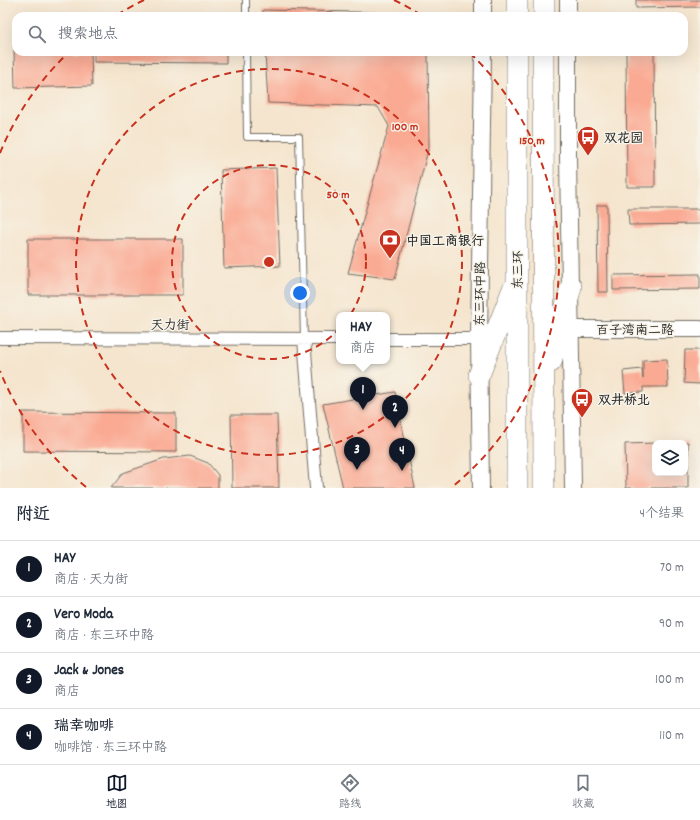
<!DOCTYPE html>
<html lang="zh">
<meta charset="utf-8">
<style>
:root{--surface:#fff;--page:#f6f6f7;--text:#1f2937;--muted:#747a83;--line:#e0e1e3;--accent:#111827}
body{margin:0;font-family:Dekko,"LXGW WenKai TC",sans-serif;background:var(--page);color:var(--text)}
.controls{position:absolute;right:12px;bottom:12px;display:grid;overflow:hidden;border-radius:8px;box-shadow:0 4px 16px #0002}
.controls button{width:36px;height:36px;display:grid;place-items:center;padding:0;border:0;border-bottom:1px solid var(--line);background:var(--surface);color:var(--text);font:20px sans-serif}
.you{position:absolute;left:300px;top:293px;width:14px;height:14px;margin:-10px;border:3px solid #fff;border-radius:50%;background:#1a73e8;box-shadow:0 0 0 6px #1a73e833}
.badge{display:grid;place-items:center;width:26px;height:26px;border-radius:50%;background:var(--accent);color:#fff;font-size:13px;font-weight:700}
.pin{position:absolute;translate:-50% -33px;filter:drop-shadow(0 1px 2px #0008)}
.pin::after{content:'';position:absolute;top:21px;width:14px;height:12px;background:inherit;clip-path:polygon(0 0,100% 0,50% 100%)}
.popup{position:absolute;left:336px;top:312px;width:54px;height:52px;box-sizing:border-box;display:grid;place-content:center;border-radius:8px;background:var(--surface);filter:drop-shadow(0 1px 3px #0005);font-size:13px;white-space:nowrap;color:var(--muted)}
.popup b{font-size:15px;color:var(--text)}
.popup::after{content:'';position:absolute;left:50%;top:100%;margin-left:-8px;border:8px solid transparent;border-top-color:var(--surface)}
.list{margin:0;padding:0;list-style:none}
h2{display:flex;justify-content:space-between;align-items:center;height:52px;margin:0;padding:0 16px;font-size:17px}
h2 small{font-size:13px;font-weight:400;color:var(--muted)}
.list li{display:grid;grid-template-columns:26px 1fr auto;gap:12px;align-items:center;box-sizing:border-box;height:56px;padding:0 16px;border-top:1px solid var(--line)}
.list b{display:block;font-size:15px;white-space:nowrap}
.list p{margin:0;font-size:13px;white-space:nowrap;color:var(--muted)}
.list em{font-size:13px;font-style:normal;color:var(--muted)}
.icon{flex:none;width:22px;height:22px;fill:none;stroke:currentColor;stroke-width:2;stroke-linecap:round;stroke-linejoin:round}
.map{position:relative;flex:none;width:700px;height:488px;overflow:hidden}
.search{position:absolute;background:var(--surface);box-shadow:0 4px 16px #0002;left:12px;right:12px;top:12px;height:44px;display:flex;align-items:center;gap:10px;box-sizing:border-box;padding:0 14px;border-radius:12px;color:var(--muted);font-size:15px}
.sheet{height:276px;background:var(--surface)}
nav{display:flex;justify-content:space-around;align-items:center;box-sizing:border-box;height:56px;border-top:1px solid var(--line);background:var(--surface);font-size:11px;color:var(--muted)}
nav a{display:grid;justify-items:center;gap:2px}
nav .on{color:var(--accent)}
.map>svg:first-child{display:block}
.building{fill:#faa992}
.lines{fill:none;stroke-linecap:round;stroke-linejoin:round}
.lane-casing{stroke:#726c64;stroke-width:8}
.street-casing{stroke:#726c64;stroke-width:14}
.secondary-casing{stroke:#726c64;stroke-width:18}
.highway-casing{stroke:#726c64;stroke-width:22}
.lane{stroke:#fff;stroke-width:6}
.street{stroke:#fff;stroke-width:12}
.secondary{stroke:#fff;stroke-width:16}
.highway{stroke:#fff;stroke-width:21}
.ring{fill:none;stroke:#c8321e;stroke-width:2;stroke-dasharray:7 5}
.labels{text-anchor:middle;stroke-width:3;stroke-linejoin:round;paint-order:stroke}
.poi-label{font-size:13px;font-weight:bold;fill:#2b2b2b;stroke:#f7f3e8;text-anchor:start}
.street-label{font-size:13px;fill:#2b2b2b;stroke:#f7f3e8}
.centre{fill:#c8321e;stroke:#f7f3e8;stroke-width:2}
.ring-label{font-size:12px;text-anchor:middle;font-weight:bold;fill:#c8321e;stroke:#f7f3e8;stroke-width:3;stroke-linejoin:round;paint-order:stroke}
</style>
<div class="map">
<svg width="700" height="488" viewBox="0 0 700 488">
<rect width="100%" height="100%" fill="#f7f3e8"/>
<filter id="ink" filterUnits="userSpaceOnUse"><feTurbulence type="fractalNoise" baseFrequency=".025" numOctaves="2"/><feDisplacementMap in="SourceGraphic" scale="8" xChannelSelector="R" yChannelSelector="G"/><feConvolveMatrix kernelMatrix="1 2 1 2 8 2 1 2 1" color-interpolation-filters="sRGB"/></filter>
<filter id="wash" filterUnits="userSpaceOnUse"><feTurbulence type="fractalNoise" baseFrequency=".012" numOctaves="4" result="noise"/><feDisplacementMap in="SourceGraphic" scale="16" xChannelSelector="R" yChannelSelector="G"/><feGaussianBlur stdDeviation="0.9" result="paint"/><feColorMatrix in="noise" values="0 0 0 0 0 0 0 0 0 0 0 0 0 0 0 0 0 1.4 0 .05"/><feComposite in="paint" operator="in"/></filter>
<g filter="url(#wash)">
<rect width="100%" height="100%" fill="#f5e5ce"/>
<g id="blocks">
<path class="building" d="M 636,0 L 700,0 L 700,7 L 636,8 Z
M 263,10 L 402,13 L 406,16 L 263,16 Z
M 16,49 L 16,52 L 91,52 L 92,86 L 15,88 L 14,50 Z
M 94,52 L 226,52 L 226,63 L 94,62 Z
M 265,52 L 428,52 L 429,146 L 395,279 L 348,273 L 389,126 L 378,107 L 268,103 Z
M 626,52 L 654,52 L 655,187 L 627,187 Z
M 276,168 L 280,266 L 224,268 L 221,170 Z
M 597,205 L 607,205 L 608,292 L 598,292 Z
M 628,209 L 700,209 L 700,224 L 629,225 Z
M 28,239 L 183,239 L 183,295 L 28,295 Z
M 700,274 L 700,289 L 613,290 L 613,275 Z
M 685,350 L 700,350 L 700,384 L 684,383 Z
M 667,359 L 668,387 L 643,387 L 643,392 L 625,393 L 623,371 L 642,369 L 643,379 L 643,360 Z
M 395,392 L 415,488 L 343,488 L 323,404 Z
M 23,412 L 176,413 L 176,452 L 23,451 Z
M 231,415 L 277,415 L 279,488 L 232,488 Z
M 685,442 L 688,442 L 688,488 L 626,488 L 625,444 L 655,443 L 655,473 L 685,473 Z
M 190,456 L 208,463 L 218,475 L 218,488 L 111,488 L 123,473 L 164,459 Z"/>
</g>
</g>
<g filter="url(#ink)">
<use href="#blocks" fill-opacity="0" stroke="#726c64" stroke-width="1"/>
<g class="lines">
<g class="lane-casing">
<path id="lane" d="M 246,0 L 246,16
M 246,52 L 247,137 L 299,137 L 304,339"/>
</g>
<g class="street-casing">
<path id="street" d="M 0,338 L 339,339
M 304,339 L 316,488
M 387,339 L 479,339"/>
</g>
<g class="secondary-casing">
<path id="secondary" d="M 483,16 L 483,0
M 568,16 L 568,0
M 568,52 L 568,157 L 573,488
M 571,329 L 700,329
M 481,488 L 479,339 L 483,52"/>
</g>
<g class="highway-casing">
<path id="highway" d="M 517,16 L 517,0
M 544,16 L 544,0
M 517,52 L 517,488
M 543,52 L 544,488
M 551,362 L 571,287
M 479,375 L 513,289"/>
</g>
<use href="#lane" class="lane"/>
<use href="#street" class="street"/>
<use href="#secondary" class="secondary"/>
<use href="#highway" class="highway"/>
</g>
</g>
<g class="ring">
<circle cx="269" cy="262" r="97"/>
<circle cx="269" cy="262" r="193"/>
<path d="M86 487A290 290 0 0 1 0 371M0 153A290 290 0 0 1 68 53M117 15A290 290 0 0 1 144 0M394 0A290 290 0 0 1 421 15M470 53A290 290 0 0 1 452 487"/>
</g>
<defs>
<g id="bus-pin" transform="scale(1.15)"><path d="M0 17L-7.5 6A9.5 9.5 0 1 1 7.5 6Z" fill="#c8321e" stroke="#f7f3e8"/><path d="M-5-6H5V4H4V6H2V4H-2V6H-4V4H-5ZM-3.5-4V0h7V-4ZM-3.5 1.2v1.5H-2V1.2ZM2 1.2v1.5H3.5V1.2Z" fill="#fff"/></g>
<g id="bank-pin" transform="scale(1.15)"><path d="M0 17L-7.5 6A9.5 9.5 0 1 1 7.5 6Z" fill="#c8321e" stroke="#f7f3e8"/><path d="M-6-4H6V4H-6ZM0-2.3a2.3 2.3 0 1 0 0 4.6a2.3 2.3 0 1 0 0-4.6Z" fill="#fff"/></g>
</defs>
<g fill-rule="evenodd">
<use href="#bus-pin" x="588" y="137"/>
<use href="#bank-pin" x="390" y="240"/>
<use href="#bus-pin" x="582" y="399"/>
</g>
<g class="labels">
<g class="poi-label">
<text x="604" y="142">双花园</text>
<text x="406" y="245">中国工商银行</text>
<text x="598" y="404">双井桥北</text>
</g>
<g class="street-label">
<text transform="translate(517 270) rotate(-90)" y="5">东三环</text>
<text transform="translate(479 294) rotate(-89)" y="5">东三环中路</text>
<text x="170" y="329">天力街</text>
<text x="635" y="334">百子湾南二路</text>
</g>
</g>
<circle cx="269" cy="262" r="6" class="centre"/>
<g class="ring-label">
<text x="405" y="130">100 m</text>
<text x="532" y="144">150 m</text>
<text x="338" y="198">50 m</text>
</g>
</svg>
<div class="controls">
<button><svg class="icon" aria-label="layers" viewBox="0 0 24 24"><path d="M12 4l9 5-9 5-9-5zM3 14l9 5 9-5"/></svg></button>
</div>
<div class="you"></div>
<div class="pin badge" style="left:363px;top:410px">1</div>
<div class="popup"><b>HAY</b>商店</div>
<div class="pin badge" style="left:395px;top:428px">2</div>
<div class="pin badge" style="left:357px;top:470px">3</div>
<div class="pin badge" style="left:402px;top:471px">4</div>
<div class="search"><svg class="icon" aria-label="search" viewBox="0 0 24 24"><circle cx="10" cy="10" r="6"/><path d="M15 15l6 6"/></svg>搜索地点</div>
</div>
<section class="sheet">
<h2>附近<small>4个结果</small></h2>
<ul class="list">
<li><span class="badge">1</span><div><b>HAY</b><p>商店 · 天力街</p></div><em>70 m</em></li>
<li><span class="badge">2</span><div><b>Vero Moda</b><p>商店 · 东三环中路</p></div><em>90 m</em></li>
<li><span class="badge">3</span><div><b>Jack &amp; Jones</b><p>商店</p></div><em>100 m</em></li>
<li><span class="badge">4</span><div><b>瑞幸咖啡</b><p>咖啡馆 · 东三环中路</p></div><em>110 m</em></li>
</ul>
</section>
<nav>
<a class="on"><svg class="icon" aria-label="map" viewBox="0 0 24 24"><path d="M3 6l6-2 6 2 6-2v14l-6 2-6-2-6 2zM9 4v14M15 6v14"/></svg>地图</a>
<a><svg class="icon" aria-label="directions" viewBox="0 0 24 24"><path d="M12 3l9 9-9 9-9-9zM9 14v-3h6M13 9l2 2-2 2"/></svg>路线</a>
<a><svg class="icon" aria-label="saved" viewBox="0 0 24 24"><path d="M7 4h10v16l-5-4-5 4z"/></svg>收藏</a>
</nav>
